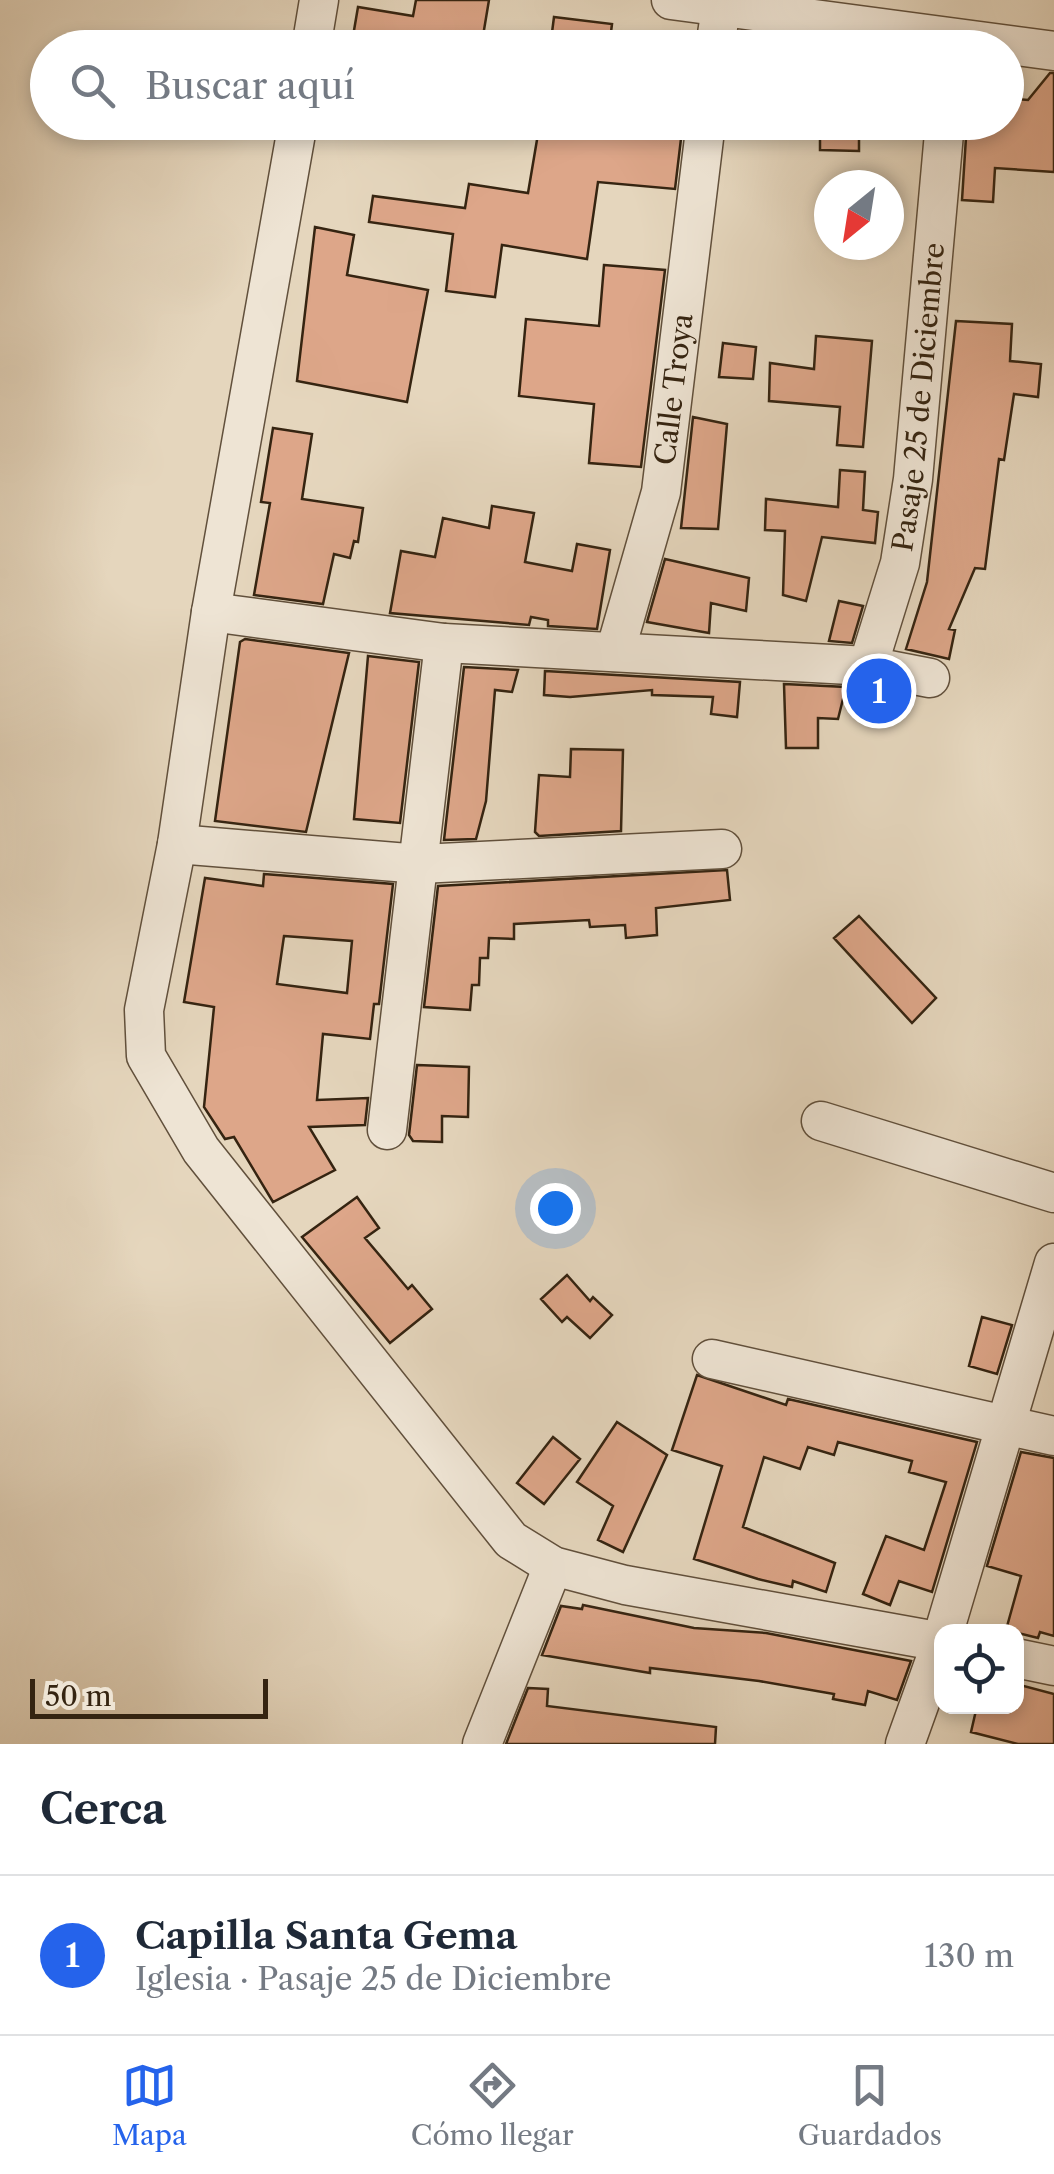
<!DOCTYPE html>
<html lang="es">
<meta charset="utf-8">
<style>
:root{--surface:#fff;--page:#f6f6f7;--text:#1f2937;--muted:#747a83;--line:#e0e1e3;--accent:#2563eb}
body{margin:0;font-family:"Libre Caslon Text",serif;background:var(--page);color:var(--text)}
.controls{position:absolute;right:30px;bottom:30px;display:grid;overflow:hidden;border-radius:20px;box-shadow:0 5px 15px #0003}
.controls button{width:90px;height:90px;display:grid;place-items:center;padding:0;border:0;border-bottom:2px solid var(--line);background:var(--surface);color:var(--text);font:50px sans-serif}
.compass{position:absolute;left:814px;top:170px;width:90px;height:90px;border-radius:50%;background:var(--surface);box-shadow:0 5px 15px #0003;rotate:210deg}
.scale{position:absolute;left:30px;bottom:25px;width:238px;box-sizing:border-box;padding-left:10px;border:5px solid #352411;border-top:0;font-size:28px;line-height:35px;white-space:nowrap;color:#352411;-webkit-text-stroke:8px #eee4d4;paint-order:stroke}
.you{position:absolute;left:555px;top:1208px;width:35px;height:35px;margin:-25px;border:8px solid #fff;border-radius:50%;background:#1a73e8;box-shadow:0 0 0 15px #1a73e833}
.badge{display:grid;place-items:center;width:65px;height:65px;border-radius:50%;background:var(--accent);color:#fff;font-size:32px;font-weight:700}
.pin{position:absolute;translate:-50% -50%;border:5px solid #fff;box-shadow:0 2px 10px #0006}
.list{margin:0;padding:0;list-style:none}
h2{display:flex;justify-content:space-between;align-items:center;height:130px;margin:0;padding:0 40px;font-size:42px}
h2 small{font-size:32px;font-weight:400;color:var(--muted)}
.list li{display:grid;grid-template-columns:65px 1fr auto;gap:30px;align-items:center;box-sizing:border-box;height:160px;padding:0 40px;border-top:2px solid var(--line)}
.list b{display:block;font-size:38px;white-space:nowrap}
.list p{margin:0;font-size:32px;white-space:nowrap;color:var(--muted)}
.list em{font-size:32px;font-style:normal;color:var(--muted)}
.icon{flex:none;width:55px;height:55px;fill:none;stroke:currentColor;stroke-width:2;stroke-linecap:round;stroke-linejoin:round}
.map{position:relative;flex:none;width:1054px;height:1744px;overflow:hidden}
.search{position:absolute;background:var(--surface);box-shadow:0 5px 15px #0003;left:30px;right:30px;top:30px;height:110px;display:flex;align-items:center;gap:25px;box-sizing:border-box;padding:0 35px;border-radius:55px;color:var(--muted);font-size:38px}
.sheet{height:290px;background:var(--surface)}
nav{display:flex;justify-content:space-around;align-items:center;box-sizing:border-box;height:140px;border-top:2px solid var(--line);background:var(--surface);font-size:28px;color:var(--muted)}
nav a{display:grid;justify-items:center;gap:5px}
nav .on{color:var(--accent)}
.map>svg:first-child{display:block}
.building{fill:#dda689;stroke:#352411;stroke-width:2.5;fill-rule:evenodd}
.lines{fill:none;stroke-linecap:round;stroke-linejoin:round}
.minor-casing{stroke:#61503c;stroke-width:41}
.minor{stroke:#eee4d4;stroke-width:38}
.labels{text-anchor:middle;stroke-width:8;stroke-linejoin:round;paint-order:stroke}
.street-label{font-size:28px;fill:#352411;stroke:#eee4d4}
</style>
<div class="map">
<svg width="1054" height="1744" viewBox="0 0 1054 1744">
<rect width="100%" height="100%" fill="#e5d6bd"/>
<filter id="stains"><feTurbulence type="fractalNoise" baseFrequency=".002" numOctaves="4"/><feColorMatrix values="0 0 0 0 .2 0 0 0 0 .09 0 0 0 0 .02 0 0 0 .5 -.17"/></filter>
<radialGradient id="worn" r=".72"><stop offset=".6" stop-color="#630" stop-opacity="0"/><stop offset="1" stop-color="#630" stop-opacity=".3"/></radialGradient>
<path class="building" d="M 416,0 L 489,0 L 481,48 L 351,48 L 358,7 L 413,16 Z
M 554,17 L 612,24 L 609,48 L 550,48 Z
M 1050,73 L 1054,73 L 1054,172 L 995,168 L 993,202 L 962,200 L 967,122 L 1006,122 L 1006,98 L 1028,100 Z
M 540,122 L 683,122 L 675,189 L 598,182 L 587,259 L 502,245 L 495,297 L 446,291 L 453,234 L 369,222 L 373,196 L 465,208 L 469,184 L 528,193 Z
M 820,122 L 859,122 L 859,151 L 820,150 Z
M 315,227 L 354,235 L 347,275 L 428,290 L 407,402 L 297,381 Z
M 604,265 L 665,270 L 641,467 L 589,463 L 594,404 L 519,396 L 526,319 L 599,326 Z
M 956,321 L 1012,324 L 1010,361 L 1041,364 L 1038,397 L 1014,394 L 1004,460 L 999,459 L 985,569 L 975,568 L 949,629 L 955,630 L 949,659 L 906,649 L 927,582 Z
M 816,336 L 872,341 L 863,447 L 837,445 L 840,407 L 769,401 L 770,363 L 814,369 Z
M 723,343 L 756,347 L 753,379 L 719,377 Z
M 693,417 L 727,424 L 718,529 L 681,528 Z
M 273,428 L 312,434 L 302,499 L 363,508 L 358,542 L 354,541 L 350,558 L 334,554 L 323,604 L 254,595 L 270,503 L 261,502 Z
M 840,470 L 865,472 L 863,510 L 878,512 L 875,543 L 822,537 L 806,601 L 783,595 L 785,531 L 765,530 L 766,499 L 838,507 Z
M 492,506 L 534,513 L 525,562 L 572,571 L 577,544 L 610,550 L 597,629 L 548,626 L 548,620 L 531,617 L 529,625 L 390,613 L 401,551 L 435,557 L 443,518 L 489,528 Z
M 665,559 L 749,578 L 746,611 L 711,603 L 709,633 L 647,622 Z
M 839,601 L 863,606 L 852,643 L 829,641 Z
M 245,639 L 349,653 L 306,832 L 215,821 L 240,642 Z
M 368,656 L 419,662 L 400,823 L 354,819 Z
M 464,667 L 518,670 L 512,692 L 495,690 L 486,801 L 476,839 L 444,840 Z
M 545,671 L 740,682 L 737,717 L 711,714 L 713,697 L 652,695 L 652,690 L 570,697 L 544,695 Z
M 784,684 L 846,687 L 838,719 L 818,718 L 818,748 L 786,748 Z
M 571,749 L 623,750 L 621,831 L 539,836 L 535,832 L 539,775 L 570,777 Z
M 727,870 L 730,900 L 656,908 L 657,935 L 626,938 L 625,925 L 590,927 L 589,920 L 514,924 L 514,939 L 489,938 L 488,958 L 480,958 L 479,985 L 472,985 L 470,1010 L 424,1007 L 438,886 Z
M 264,874 L 393,884 L 379,1004 L 374,1004 L 370,1039 L 323,1034 L 317,1100 L 368,1098 L 365,1125 L 309,1127 L 335,1170 L 273,1202 L 234,1137 L 225,1139 L 204,1107 L 214,1007 L 184,1002 L 205,878 L 263,886 ZM 284,936 L 352,941 L 347,993 L 277,984 Z
M 859,916 L 936,998 L 912,1023 L 834,938 Z
M 417,1065 L 469,1067 L 468,1117 L 442,1116 L 442,1142 L 413,1141 L 409,1135 Z
M 357,1197 L 379,1228 L 365,1238 L 408,1289 L 412,1285 L 432,1309 L 390,1343 L 302,1237 Z
M 567,1275 L 590,1301 L 593,1297 L 612,1315 L 590,1338 L 567,1317 L 562,1322 L 541,1299 Z
M 982,1317 L 1012,1325 L 997,1374 L 969,1366 Z
M 697,1375 L 786,1405 L 788,1399 L 977,1442 L 932,1592 L 899,1581 L 890,1605 L 863,1594 L 886,1536 L 924,1550 L 946,1482 L 909,1472 L 912,1461 L 838,1442 L 834,1455 L 808,1447 L 800,1469 L 764,1457 L 743,1527 L 835,1563 L 826,1592 L 793,1581 L 792,1587 L 758,1579 L 694,1559 L 722,1466 L 672,1450 Z
M 617,1422 L 667,1455 L 623,1552 L 598,1540 L 613,1506 L 577,1482 Z
M 553,1437 L 580,1459 L 544,1504 L 517,1483 Z
M 1021,1452 L 1054,1458 L 1054,1636 L 1040,1632 L 1038,1638 L 1006,1630 L 1021,1576 L 987,1566 Z
M 583,1605 L 694,1628 L 766,1633 L 911,1661 L 897,1700 L 868,1691 L 865,1705 L 833,1699 L 834,1694 L 759,1681 L 650,1668 L 650,1673 L 542,1655 L 561,1606 L 582,1609 Z
M 1016,1684 L 1054,1694 L 1054,1744 L 1018,1744 L 971,1732 L 977,1706 L 1016,1706 Z
M 528,1688 L 548,1689 L 547,1706 L 716,1727 L 715,1744 L 506,1744 Z"/>
<g class="lines">
<g class="minor-casing">
<g id="minor">
<path d="M 671,0 L 1054,51"/>
<path d="M 311,48 L 319,0"/>
<path d="M 715,48 L 721,7"/>
<path d="M 298,122 L 211,612 L 177,844 L 144,1010 L 146,1056 L 201,1150 L 511,1540 L 553,1566 L 625,1585 L 942,1642"/>
<path d="M 211,612 L 444,643 L 868,666 L 930,678"/>
<path id="s1" d="M 615,652 L 661,492 L 706,122"/>
<path id="s2" d="M 868,666 L 900,563 L 913,479 L 945,122"/>
<path d="M 177,844 L 420,864 L 722,849"/>
<path d="M 821,1121 L 1054,1193"/>
<path d="M 387,1130 L 444,643"/>
<path d="M 712,1359 L 1054,1436"/>
<path d="M 944,1632 L 1054,1263"/>
<path d="M 1016,1658 L 1054,1666"/>
<path d="M 482,1744 L 553,1566"/>
<path d="M 905,1744 L 942,1641"/>
</g>
</g>
<use href="#minor" class="minor"/>
</g>
<g class="labels">
<g class="street-label">
<text dy="10" stroke="none"><textPath href="#s1" startOffset="270">Calle Troya</textPath></text>
<text dy="10" stroke="none"><textPath href="#s2" startOffset="275">Pasaje 25 de Diciembre</textPath></text>
</g>
</g>
<rect width="100%" height="100%" filter="url(#stains)"/>
<rect width="100%" height="100%" fill="url(#worn)"/>
</svg>
<div class="controls">
<button><svg class="icon" aria-label="locate" viewBox="0 0 24 24"><circle cx="12" cy="12" r="6"/><path d="M12 2v4M12 18v4M2 12h4M18 12h4"/></svg></button>
</div>
<svg class="compass" viewBox="-18 -18 36 36"><path d="M0-13l5 13h-10z" fill="#e53935"/><path d="M0 13l5-13h-10z" fill="#747a83"/></svg>
<div class="scale">50 m</div>
<div class="you"></div>
<div class="pin badge" style="left:879px;top:691px">1</div>
<div class="search"><svg class="icon" aria-label="search" viewBox="0 0 24 24"><circle cx="10" cy="10" r="6"/><path d="M15 15l6 6"/></svg>Buscar aquí</div>
</div>
<section class="sheet">
<h2>Cerca<small></small></h2>
<ul class="list">
<li><span class="badge">1</span><div><b>Capilla Santa Gema</b><p>Iglesia · Pasaje 25 de Diciembre</p></div><em>130 m</em></li>
</ul>
</section>
<nav>
<a class="on"><svg class="icon" aria-label="map" viewBox="0 0 24 24"><path d="M3 6l6-2 6 2 6-2v14l-6 2-6-2-6 2zM9 4v14M15 6v14"/></svg>Mapa</a>
<a><svg class="icon" aria-label="directions" viewBox="0 0 24 24"><path d="M12 3l9 9-9 9-9-9zM9 14v-3h6M13 9l2 2-2 2"/></svg>Cómo llegar</a>
<a><svg class="icon" aria-label="saved" viewBox="0 0 24 24"><path d="M7 4h10v16l-5-4-5 4z"/></svg>Guardados</a>
</nav>
